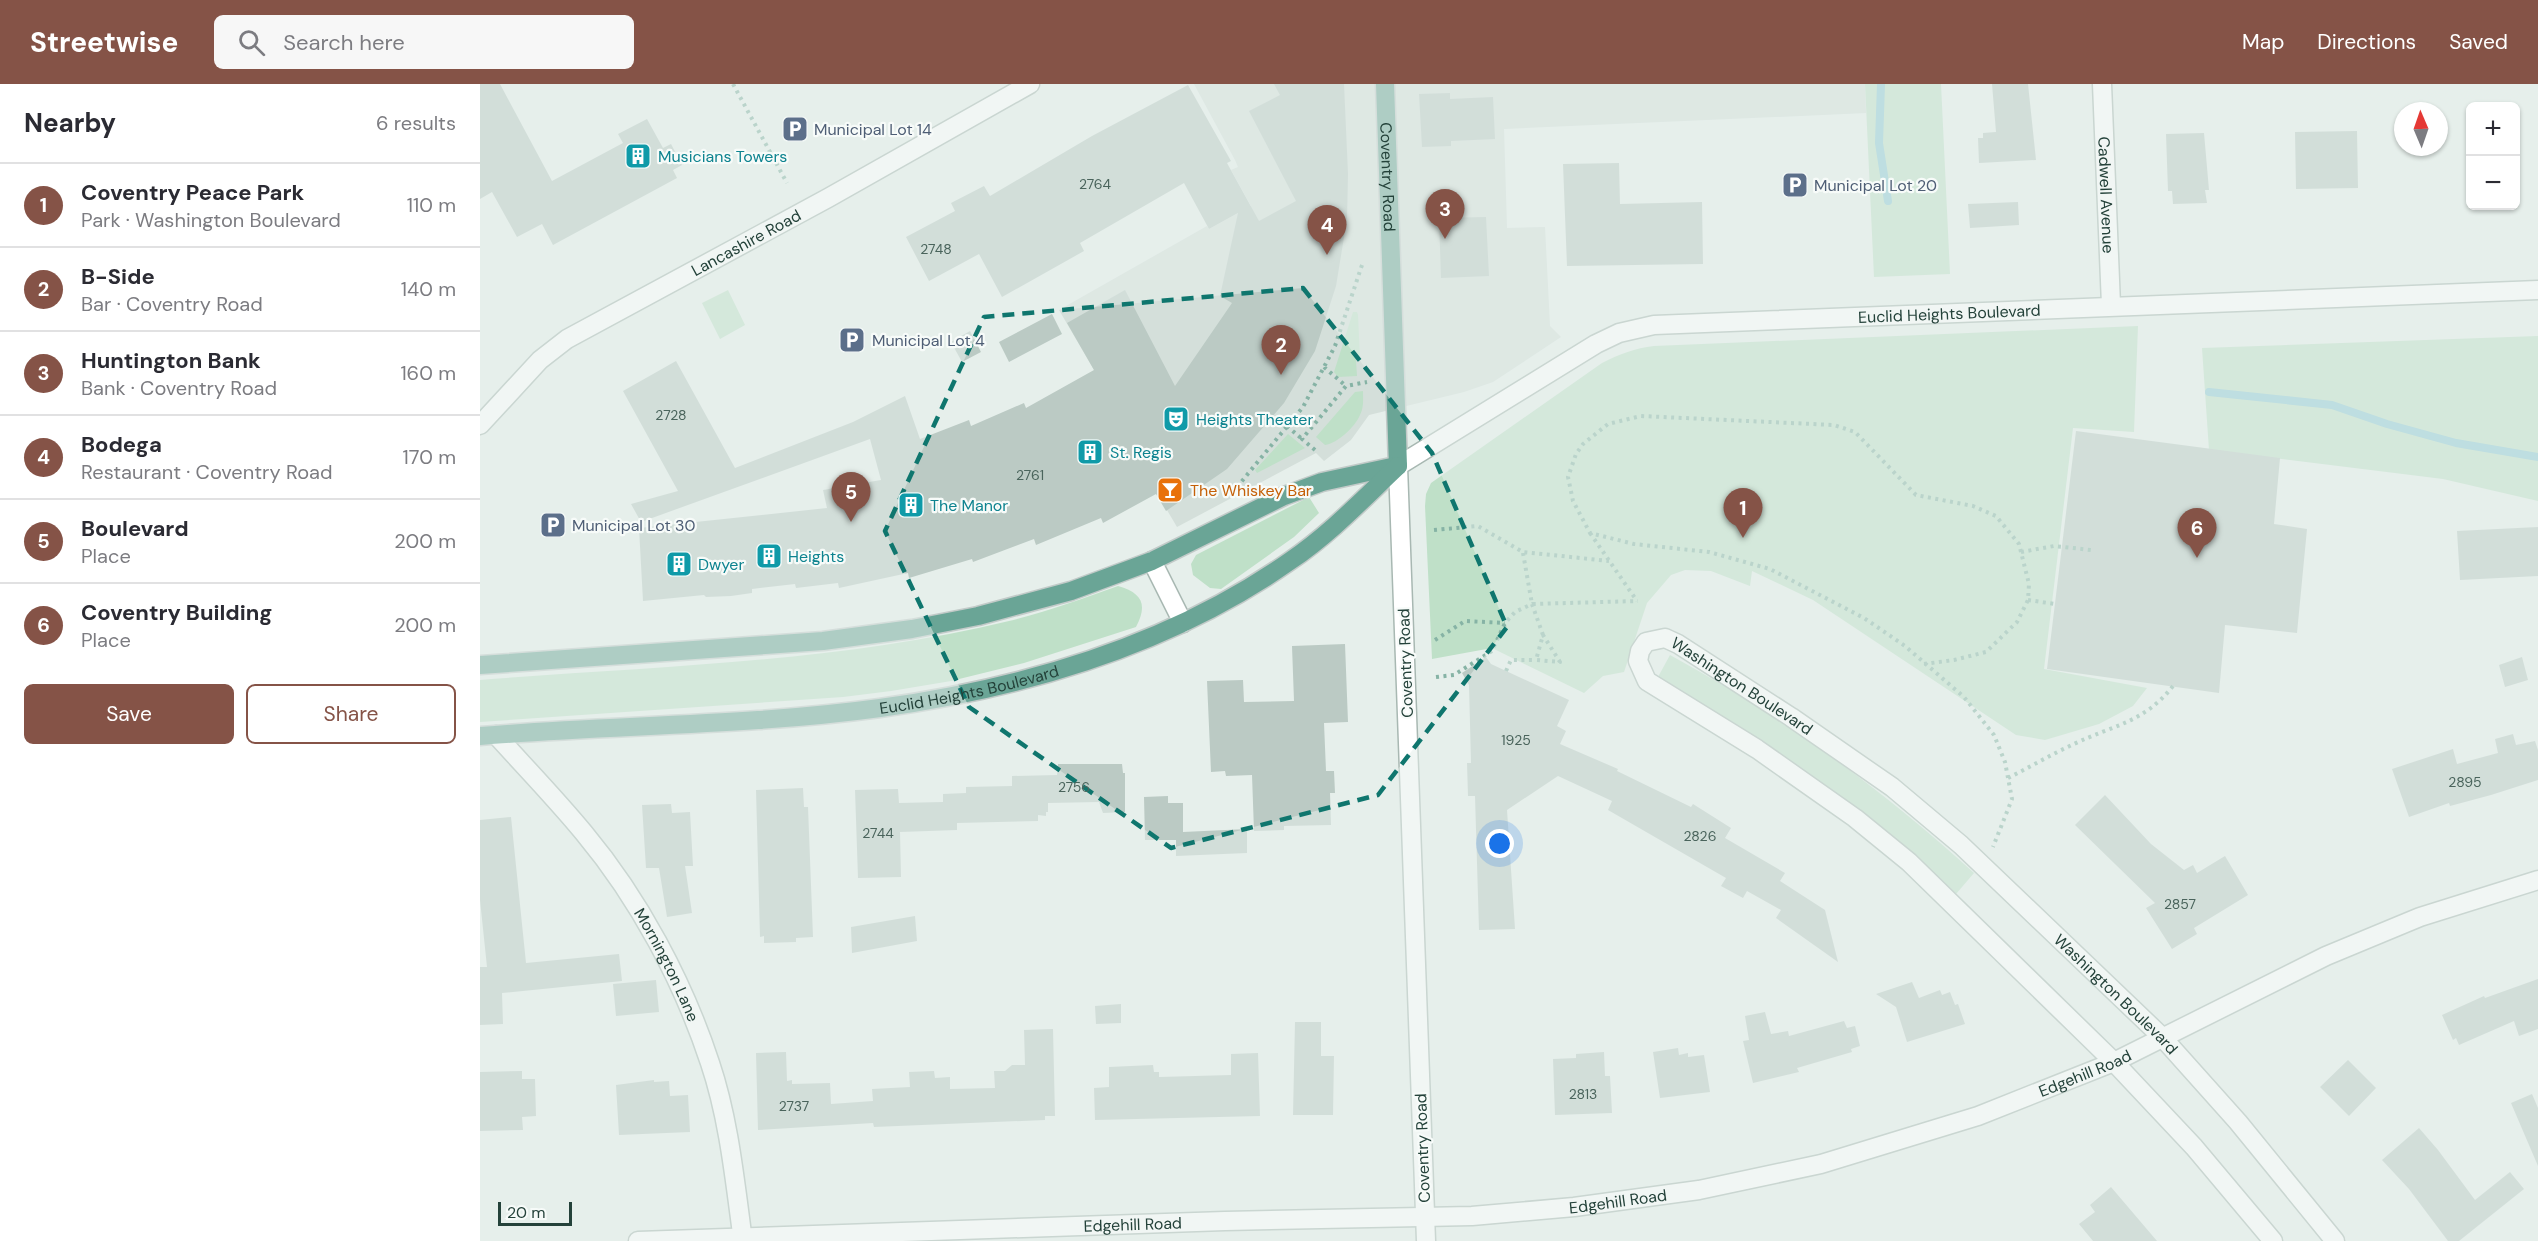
<!DOCTYPE html>
<meta charset="utf-8">
<style>
:root{--surface:#fff;--page:#f7f7f7;--text:#2b2b33;--muted:#7c7c81;--line:#e1e1e2;--accent:#855347}
body{margin:0;font-family:"DM Sans",sans-serif;background:var(--page);color:var(--text)}
.controls{position:absolute;right:18px;top:18px;display:grid;overflow:hidden;border-radius:9px;box-shadow:0 2px 4px #0004}
.controls button{width:54px;height:54px;display:grid;place-items:center;padding:0;border:0;border-bottom:2px solid var(--line);background:var(--surface);color:var(--text);font:30px sans-serif}
.compass{position:absolute;left:1914px;top:18px;width:54px;height:54px;border-radius:50%;background:var(--surface);box-shadow:0 2px 4px #0004;rotate:358deg}
.scale{position:absolute;left:18px;bottom:15px;width:74px;box-sizing:border-box;padding-left:6px;border:3px solid #24423a;border-top:0;font-size:16px;line-height:21px;white-space:nowrap;color:#24423a;-webkit-text-stroke:4px #f7fbf9;paint-order:stroke}
.you{position:absolute;left:1020px;top:760px;width:21px;height:21px;margin:-15px;border:4px solid #fff;border-radius:50%;background:#1a73e8;box-shadow:0 0 0 9px #1a73e833}
.badge{display:grid;place-items:center;width:39px;height:39px;border-radius:50%;background:var(--accent);color:#fff;font-size:20px;font-weight:700}
.pin{position:absolute;translate:-50% -50px;filter:drop-shadow(0 2px 3px #0008)}
.pin::after{content:'';position:absolute;top:32px;width:21px;height:18px;background:inherit;clip-path:polygon(0 0,100% 0,50% 100%)}
.list{margin:0;padding:0;list-style:none}
h2{display:flex;justify-content:space-between;align-items:center;height:78px;margin:0;padding:0 24px;font-size:26px}
h2 small{font-size:20px;font-weight:400;color:var(--muted)}
.list li{display:grid;grid-template-columns:39px 1fr auto;gap:18px;align-items:center;box-sizing:border-box;height:84px;padding:0 24px;border-top:2px solid var(--line)}
.list b{display:block;font-size:22px;white-space:nowrap}
.list p{margin:0;font-size:20px;white-space:nowrap;color:var(--muted)}
.list em{font-size:20px;font-style:normal;color:var(--muted)}
.actions{display:flex;gap:12px;padding:18px 24px}
.actions a{flex:1;padding:14px 0;border:2px solid var(--accent);border-radius:9px;text-align:center;font-size:21px;color:var(--accent)}
.actions .main{background:var(--accent);color:#fff}
.icon{flex:none;width:33px;height:33px;fill:none;stroke:currentColor;stroke-width:2;stroke-linecap:round;stroke-linejoin:round}
.map{position:relative;flex:none;width:2058px;height:1157px;overflow:hidden}
header{display:flex;align-items:center;gap:36px;box-sizing:border-box;height:84px;padding:0 30px;background:var(--accent);color:#fff}
header strong{font-size:28px}
nav{display:flex;gap:33px;margin-inline-start:auto;font-size:21px}
.search{width:420px;height:54px;background:var(--page);display:flex;align-items:center;gap:15px;box-sizing:border-box;padding:0 21px;border-radius:9px;color:var(--muted);font-size:22px}
main{display:flex}
aside{flex:1;background:var(--surface)}
.map>svg:first-child{display:block}
.built{fill:#d4dfda}
.green{fill:#bfe0c8}
.lines{fill:none;stroke-linecap:round;stroke-linejoin:round}
.stream{stroke:#8ec9d4;stroke-width:8}
.building{fill:#bbcac4}
.minor-casing{stroke:#a8b8b2;stroke-width:21}
.major-casing{stroke:#c2cac8;stroke-width:21}
.path{stroke:#86b3a5;stroke-width:4;stroke-dasharray:3 4.5;stroke-linecap:butt}
.minor{stroke:#fff;stroke-width:18}
.major{stroke:#6aa596;stroke-width:18}
.marked{fill:none;stroke:#0f766e;stroke-width:4.5;stroke-dasharray:12 8;stroke-linejoin:round}
.labels{text-anchor:middle;stroke-width:4.5;stroke-linejoin:round;paint-order:stroke}
.number-label{font-size:14px;fill:#4a645c}
.service-label{font-size:16px;fill:#4e5e75;stroke:#f7fbf9;text-anchor:start}
.culture-label{font-size:16px;fill:#0d838f;stroke:#f7fbf9;text-anchor:start}
.street-label{font-size:16px;fill:#24423a;stroke:#f7fbf9}
.food-label{font-size:16px;fill:#c56008;stroke:#f7fbf9;text-anchor:start}
</style>
<header>
<strong>Streetwise</strong>
<div class="search"><svg class="icon" aria-label="search" viewBox="0 0 24 24"><circle cx="10" cy="10" r="6"/><path d="M15 15l6 6"/></svg>Search here</div>
<nav><a>Map</a><a>Directions</a><a>Saved</a></nav>
</header>
<main>
<aside>
<h2>Nearby<small>6 results</small></h2>
<ul class="list">
<li><span class="badge">1</span><div><b>Coventry Peace Park</b><p>Park · Washington Boulevard</p></div><em>110 m</em></li>
<li><span class="badge">2</span><div><b>B-Side</b><p>Bar · Coventry Road</p></div><em>140 m</em></li>
<li><span class="badge">3</span><div><b>Huntington Bank</b><p>Bank · Coventry Road</p></div><em>160 m</em></li>
<li><span class="badge">4</span><div><b>Bodega</b><p>Restaurant · Coventry Road</p></div><em>170 m</em></li>
<li><span class="badge">5</span><div><b>Boulevard</b><p>Place</p></div><em>200 m</em></li>
<li><span class="badge">6</span><div><b>Coventry Building</b><p>Place</p></div><em>200 m</em></li>
</ul>
<div class="actions"><a class="main">Save</a><a>Share</a></div>
</aside>
<div class="map">
<svg width="2058" height="1157" viewBox="0 0 2058 1157">
<rect width="100%" height="100%" fill="#e6efeb"/>
<path class="built" d="M 714,0 L 1385,0 L 1386,29 L 1024,45 L 1027,144 L 1065,143 L 1070,242 L 1081,253 L 1013,298 L 984,308 L 889,331 L 871,356 L 844,377 L 836,369 L 697,443 L 655,372 L 614,286 L 579,226 L 727,142 L 729,145 L 771,122 L 751,86 L 758,83 L 755,76 Z"/>
<path class="green" d="M 1385,0 L 1461,0 L 1470,190 L 1394,193 Z
M 248,206 L 265,241 L 240,255 L 222,219 Z
M 873,228 L 877,228 L 878,231 L 880,275 L 876,276 L 877,292 L 858,293 L 854,288 Z
M 1658,242 L 1654,348 L 1593,344 L 1564,585 L 1667,604 L 1653,622 L 1619,640 L 1565,656 L 1536,651 L 1333,516 L 1272,487 L 1270,502 L 1231,487 L 1205,486 L 1191,491 L 1167,519 L 1144,588 L 1123,592 L 1104,609 L 1012,564 L 952,575 L 945,422 L 946,410 L 951,399 L 1122,279 C 1140,270 1155,264 1174,262 Z
M 2058,252 L 2058,417 L 1963,395 L 1729,366 L 1722,264 Z
M 883,307 C 883,316 884,323 880,331 C 875,343 858,359 845,361 L 836,353 L 875,308 Z
M 808,350 L 825,364 L 777,389 L 775,386 Z
M 829,413 L 839,429 L 814,453 L 741,505 L 730,504 L 713,491 L 711,480 L 716,471 Z
M 638,502 C 662,509 668,520 656,543 L 544,579 L 471,597 L 411,607 L 363,613 L 0,638 L 0,596 C 177,582 356,579 529,537 C 566,528 602,515 638,502 Z
M 1190,571 C 1300,631 1401,704 1494,789 L 1476,810 L 1283,657 L 1178,593 Z"/>
<g class="lines">
<path class="stream" d="M 1401,0 L 1399,59 L 1408,117
M 1729,308 L 1852,321 L 1907,340 L 1976,359 L 2058,373"/>
</g>
<path class="building" d="M 0,0 L 20,0 L 72,97 L 143,59 L 138,50 L 167,35 L 183,64 L 191,60 L 202,81 L 193,86 L 197,94 L 73,161 L 62,140 L 37,153 L 12,108 L 0,115 Z
M 794,0 L 864,0 L 868,90 L 867,135 L 856,202 L 835,267 L 804,319 L 747,385 L 686,427 L 676,410 L 623,439 L 621,434 L 556,461 L 554,455 L 493,478 L 492,475 L 429,494 L 428,489 L 359,504 L 358,499 L 316,504 L 315,500 L 272,505 L 272,509 L 251,512 L 226,513 L 224,511 L 163,517 L 159,444 L 347,424 L 343,406 L 401,396 L 390,355 L 161,438 L 151,420 L 198,407 L 143,307 L 196,277 L 255,384 L 373,338 L 425,312 L 440,355 L 489,336 L 491,342 L 544,319 L 546,324 L 614,286 L 587,239 L 645,206 L 695,302 L 752,219 L 740,212 L 758,129 L 729,145 L 704,99 L 600,159 L 604,167 L 522,213 L 499,170 L 449,197 L 426,153 L 475,127 L 471,119 L 504,102 L 510,112 L 612,52 L 708,1 L 751,77 L 747,79 L 779,137 L 816,117 L 769,27 L 800,11 Z
M 1512,0 L 1548,0 L 1556,76 L 1499,79 L 1498,54 L 1503,54 L 1503,49 L 1516,48 Z
M 970,9 L 970,15 L 1013,13 L 1015,55 L 971,57 L 971,62 L 942,63 L 939,10 Z
M 1877,47 L 1878,104 L 1816,105 L 1815,48 Z
M 1724,49 L 1729,106 L 1725,106 L 1727,119 L 1693,120 L 1692,107 L 1688,107 L 1686,50 Z
M 1139,79 L 1140,120 L 1222,118 L 1223,180 L 1087,182 L 1083,80 Z
M 1538,118 L 1539,141 L 1490,144 L 1488,120 Z
M 1006,133 L 1009,192 L 961,194 L 959,134 Z
M 572,230 L 582,250 L 529,278 L 519,258 Z
M 490,247 L 501,268 L 482,278 L 471,258 Z
M 1596,347 L 1800,374 L 1794,440 L 1827,445 L 1817,549 L 1745,541 L 1739,609 L 1567,585 Z
M 2058,443 L 2058,492 L 1980,496 L 1977,447 Z
M 865,560 L 868,638 L 844,639 L 846,687 L 854,687 L 855,709 L 850,709 L 851,741 L 804,742 L 804,746 L 774,747 L 772,691 L 746,692 L 745,687 L 731,688 L 727,597 L 763,596 L 764,618 L 814,617 L 812,562 Z
M 1006,573 L 1011,580 L 1089,616 L 1077,642 L 1086,647 L 1080,660 L 1138,685 L 1137,687 L 1211,723 L 1213,720 L 1251,744 L 1245,754 L 1305,789 L 1300,797 L 1345,826 L 1358,878 L 1296,834 L 1301,826 L 1267,807 L 1263,814 L 1241,802 L 1246,794 L 1128,726 L 1132,717 L 1078,692 L 1027,726 L 1035,845 L 999,846 L 995,712 L 988,712 L 987,679 L 991,679 L 989,601 L 982,589 Z
M 2042,573 L 2048,596 L 2025,603 L 2019,581 Z
M 2033,650 L 2036,661 L 2055,657 L 2058,666 L 2058,696 L 2011,711 L 1970,722 L 1969,719 L 1929,733 L 1912,685 L 1973,665 L 1977,680 L 2018,669 L 2015,655 Z
M 578,680 L 642,680 L 643,689 L 645,689 L 645,728 L 623,729 L 619,718 L 568,719 L 568,728 L 566,728 L 566,732 L 558,731 L 558,737 L 477,739 L 477,746 L 420,748 L 421,793 L 378,794 L 375,706 L 418,705 L 419,719 L 463,718 L 463,710 L 486,709 L 486,703 L 532,702 L 532,692 L 577,691 Z
M 323,704 L 324,723 L 328,723 L 333,853 L 316,854 L 316,858 L 284,859 L 284,852 L 280,853 L 276,706 Z
M 1625,711 L 1671,760 L 1704,786 L 1713,781 L 1717,789 L 1745,772 L 1768,811 L 1714,844 L 1717,850 L 1692,865 L 1666,824 L 1675,819 L 1595,741 Z
M 688,712 L 688,719 L 703,719 L 703,748 L 767,745 L 767,769 L 696,772 L 696,756 L 665,756 L 664,713 Z
M 191,720 L 192,729 L 210,728 L 213,782 L 205,782 L 212,829 L 187,833 L 179,784 L 166,784 L 162,721 Z
M 31,733 L 46,879 L 139,870 L 142,897 L 22,909 L 23,940 L 0,941 L 0,883 L 7,883 L 0,816 L 0,736 Z
M 435,832 L 437,857 L 372,869 L 371,843 Z
M 2058,895 L 2058,945 L 2039,952 L 2034,937 L 1979,961 L 1976,954 L 1973,956 L 1962,931 L 2004,912 L 2005,914 Z
M 176,896 L 179,928 L 136,932 L 133,900 Z
M 1432,898 L 1439,914 L 1460,906 L 1462,911 L 1470,908 L 1475,921 L 1478,920 L 1485,940 L 1427,958 L 1416,923 L 1396,910 Z
M 641,920 L 641,939 L 616,940 L 615,922 Z
M 1285,928 L 1291,950 L 1308,947 L 1309,952 L 1364,937 L 1367,944 L 1375,942 L 1380,962 L 1371,965 L 1372,968 L 1317,984 L 1319,988 L 1273,999 L 1263,957 L 1269,956 L 1265,932 Z
M 815,938 L 841,938 L 841,972 L 854,972 L 853,1031 L 813,1031 Z
M 573,945 L 575,1032 L 565,1032 L 565,1036 L 394,1043 L 393,1039 L 278,1046 L 276,969 L 306,968 L 307,997 L 312,996 L 312,1000 L 350,999 L 351,1020 L 393,1017 L 392,1005 L 430,1003 L 429,988 L 454,987 L 455,994 L 470,993 L 470,1005 L 515,1004 L 514,987 L 525,987 L 532,981 L 545,981 L 544,946 Z
M 1198,964 L 1199,971 L 1208,969 L 1208,973 L 1224,971 L 1230,1008 L 1180,1014 L 1173,968 Z
M 1124,968 L 1125,992 L 1130,992 L 1132,1029 L 1075,1031 L 1073,975 L 1096,974 L 1096,970 Z
M 778,969 L 780,1032 L 615,1036 L 614,1004 L 629,1003 L 629,983 L 673,981 L 674,988 L 679,988 L 679,993 L 751,991 L 751,970 Z
M 1868,976 L 1896,1004 L 1869,1032 L 1840,1003 Z
M 42,987 L 42,995 L 55,995 L 56,1032 L 42,1033 L 43,1046 L 0,1047 L 0,988 Z
M 174,996 L 174,998 L 189,997 L 190,1012 L 208,1011 L 210,1048 L 139,1051 L 136,1001 Z
M 2052,1010 L 2058,1024 L 2058,1082 L 2031,1019 Z
M 1939,1044 L 1958,1066 L 1995,1116 L 2030,1088 L 2044,1105 L 1979,1157 L 1968,1157 L 1929,1105 L 1902,1076 Z
M 1631,1103 L 1677,1157 L 1613,1157 L 1599,1140 L 1615,1128 L 1610,1121 Z"/>
<g class="lines">
<g class="minor-casing">
<g id="minor">
<path id="s1" d="M 1622,0 L 1631,221"/>
<path id="s2" d="M 0,341 L 60,276 L 87,255 L 348,114 L 550,0"/>
<path d="M 672,477 L 703,539"/>
<path id="s3" d="M 16,651 C 45,683 76,715 104,749 C 159,815 203,897 230,979 C 249,1035 255,1098 263,1157"/>
<path id="s4" d="M 158,1157 L 745,1137 L 992,1132 L 1094,1123 L 1219,1106 L 1341,1080 L 1498,1032 L 1634,978 L 1846,872 L 1940,833 L 2058,796"/>
<path id="s5" d="M 946,1157 L 918,382 L 1116,260 L 1139,249 L 1174,241 L 2058,206"/>
<path id="s6" d="M 1793,1157 L 1714,1063 L 1634,978 L 1429,778 L 1375,734 L 1277,665 L 1167,597 L 1158,577 L 1160,567 L 1166,558 L 1185,554 L 1198,560 L 1311,633 L 1412,703 L 1481,761 L 1682,953 L 1758,1038 L 1855,1157"/>
</g>
</g>
<g class="major-casing">
<g id="major">
<path id="s7" d="M 905,0 L 918,382"/>
<path d="M 0,581 L 343,557 L 432,545 L 498,532 L 591,507 L 672,477 L 804,412 L 842,398 L 916,382"/>
<path id="s8" d="M 0,652 C 133,641 268,642 400,624 C 544,604 690,561 810,477 C 850,450 883,415 918,382"/>
</g>
</g>
<path class="path" d="M 253,0 L 307,99
M 844,283 L 866,302
M 807,342 L 822,355
M 835,366 L 822,355 L 866,302 L 887,298
M 757,403 L 823,323 L 855,262 L 882,181
M 954,446 L 998,442 L 1043,468 L 1129,477
M 1110,449 L 1157,517
M 1541,468 L 1574,462 L 1611,466
M 1043,469 L 1052,520 L 1158,517
M 1548,516 L 1575,520
M 955,556 L 985,537 L 1025,539
M 1444,580 L 1474,576 L 1506,568 L 1537,538 L 1548,516 L 1549,500 L 1539,460 L 1516,432 L 1493,422 L 1436,411 L 1375,348 L 1354,341 L 1161,332 L 1128,340 L 1103,360 L 1096,370 L 1088,393 L 1093,417 L 1110,449 L 1154,460 L 1229,468 L 1290,485 L 1384,534 L 1425,562 L 1484,613 L 1514,651 L 1525,678 L 1532,715 L 1513,763
M 1026,587 L 1031,576 L 1056,576
M 956,593 L 974,591 L 1012,567 L 1025,539 L 1035,528 L 1052,520 L 1063,551 L 1056,576 L 1080,578 L 1063,551
M 1528,694 C 1550,683 1572,670 1594,660 C 1633,641 1664,639 1693,602"/>
<use href="#minor" class="minor"/>
<use href="#major" class="major"/>
</g>
<path d="M0 0H2058V1157H0ZM 823,204 L 952,369 L 1027,543 L 898,711 L 691,764 L 489,623 L 405,447 L 504,233 Z" fill="#e6efeb" fill-opacity=".55" fill-rule="evenodd"/>
<path class="marked" d="M 823,204 L 952,369 L 1027,543 L 898,711 L 691,764 L 489,623 L 405,447 L 504,233 Z"/>
<defs>
<g id="parking-square" transform="scale(1.35)"><rect x="-9" y="-9" width="18" height="18" rx="4" fill="#5c6f8a" stroke="#f7fbf9"/><path d="M-3.5-5.5H1a3.5 3.5 0 0 1 0 7H-1V5.5H-3.5ZM-1-3.4V-.6H.8a1.4 1.4 0 0 0 0-2.8Z" fill="#fff"/></g>
<g id="building-square" transform="scale(1.35)"><rect x="-9" y="-9" width="18" height="18" rx="4" fill="#0f9aa8" stroke="#f7fbf9"/><path d="M-4-6H4V6H1V3H-1V6H-4ZM-2.5-4.3h1.7v1.8h-1.7ZM.8-4.3h1.7v1.8H.8ZM-2.5-1h1.7V.8h-1.7ZM.8-1h1.7V.8H.8Z" fill="#fff"/></g>
<g id="theatre-square" transform="scale(1.35)"><rect x="-9" y="-9" width="18" height="18" rx="4" fill="#0f9aa8" stroke="#f7fbf9"/><path d="M-5-5.5Q0-4 5-5.5V0Q5 5 0 6Q-5 5-5 0ZM-3.3-2.5H-1v1.5H-3.3ZM1-2.5H3.3v1.5H1ZM-2.8 1Q0 5.5 2.8 1Z" fill="#fff"/></g>
<g id="bar-square" transform="scale(1.35)"><rect x="-9" y="-9" width="18" height="18" rx="4" fill="#e8710a" stroke="#f7fbf9"/><path d="M-6-5H6L.8 .8V4.5H3.5V6h-7V4.5H-.8V.8Z" fill="#fff"/></g>
</defs>
<g fill-rule="evenodd">
<use href="#parking-square" x="315" y="45"/>
<use href="#building-square" x="158" y="72"/>
<use href="#parking-square" x="1315" y="101"/>
<use href="#parking-square" x="372" y="256"/>
<use href="#theatre-square" x="696" y="335"/>
<use href="#building-square" x="610" y="368"/>
<use href="#bar-square" x="690" y="406"/>
<use href="#building-square" x="431" y="421"/>
<use href="#parking-square" x="73" y="441"/>
<use href="#building-square" x="289" y="472"/>
<use href="#building-square" x="199" y="480"/>
</g>
<g class="labels">
<g class="number-label">
<text x="615" y="105">2764</text>
<text x="456" y="170">2748</text>
<text x="191" y="336">2728</text>
<text x="550" y="396">2761</text>
<text x="1036" y="661">1925</text>
<text x="1985" y="703">2895</text>
<text x="594" y="708">2756</text>
<text x="398" y="754">2744</text>
<text x="1220" y="757">2826</text>
<text x="1700" y="825">2857</text>
<text x="1103" y="1015">2813</text>
<text x="314" y="1027">2737</text>
</g>
<g class="service-label">
<text x="334" y="51">Municipal Lot 14</text>
<text x="1334" y="107">Municipal Lot 20</text>
<text x="392" y="262">Municipal Lot 4</text>
<text x="92" y="447">Municipal Lot 30</text>
</g>
<g class="culture-label">
<text x="178" y="78">Musicians Towers</text>
<text x="716" y="341">Heights Theater</text>
<text x="630" y="374">St. Regis</text>
<text x="450" y="427">The Manor</text>
<text x="308" y="478">Heights</text>
<text x="218" y="486">Dwyer</text>
</g>
<g class="street-label">
<text dy="6" stroke="none"><textPath href="#s7" startOffset="93">Coventry Road</textPath></text>
<text dy="6" stroke="none"><textPath href="#s1" startOffset="111">Cadwell Avenue</textPath></text>
<text dy="6" stroke="none"><textPath href="#s2" startOffset="326">Lancashire Road</textPath></text>
<text dy="6" stroke="none"><textPath href="#s5" startOffset="1365">Euclid Heights Boulevard</textPath></text>
<text transform="translate(925 579) rotate(-92)" y="6">Coventry Road</text>
<text dy="6" stroke="none"><textPath href="#s6" startOffset="998">Washington Boulevard</textPath></text>
<text dy="6" stroke="none"><textPath href="#s8" startOffset="492">Euclid Heights Boulevard</textPath></text>
<text dy="6" stroke="none"><textPath href="#s3" startOffset="288">Mornington Lane</textPath></text>
<text dy="6" stroke="none"><textPath href="#s6" startOffset="1484">Washington Boulevard</textPath></text>
<text dy="6" stroke="none"><textPath href="#s4" startOffset="1467">Edgehill Road</textPath></text>
<text transform="translate(942 1064) rotate(-92)" y="6">Coventry Road</text>
<text dy="6" stroke="none"><textPath href="#s4" startOffset="981">Edgehill Road</textPath></text>
<text dy="6" stroke="none"><textPath href="#s4" startOffset="495">Edgehill Road</textPath></text>
</g>
<g class="food-label">
<text x="710" y="412">The Whiskey Bar</text>
</g>
</g>
</svg>
<div class="controls">
<button>+</button>
<button>−</button>
</div>
<svg class="compass" viewBox="-18 -18 36 36"><path d="M0-13l5 13h-10z" fill="#e53935"/><path d="M0 13l5-13h-10z" fill="#7c7c81"/></svg>
<div class="scale">20 m</div>
<div class="you"></div>
<div class="pin badge" style="left:1263px;top:454px">1</div>
<div class="pin badge" style="left:801px;top:291px">2</div>
<div class="pin badge" style="left:965px;top:155px">3</div>
<div class="pin badge" style="left:847px;top:171px">4</div>
<div class="pin badge" style="left:371px;top:438px">5</div>
<div class="pin badge" style="left:1717px;top:474px">6</div>
</div>
</main>
